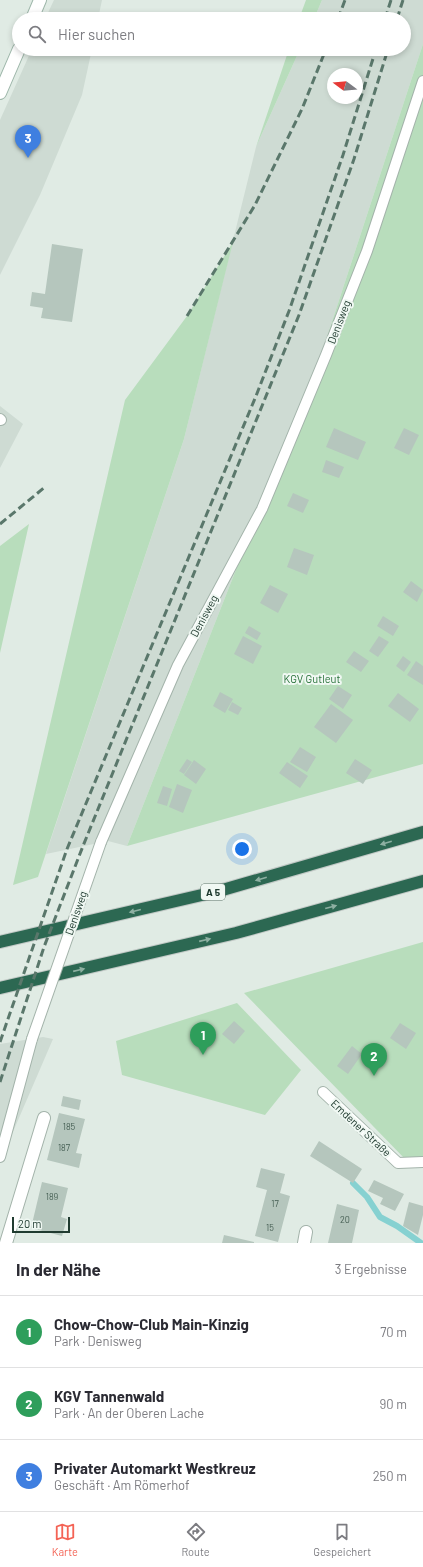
<!DOCTYPE html>
<html lang="de">
<meta charset="utf-8">
<style>
:root{--surface:#fff;--page:#f2f2f3;--text:#2b2b33;--muted:#7c7c81;--line:#e1e1e2;--accent:#f46355}
body{margin:0;font-family:Barlow,sans-serif;background:var(--page);color:var(--text)}
.compass{position:absolute;left:327px;top:68px;width:36px;height:36px;border-radius:50%;background:var(--surface);box-shadow:0 2px 6px #0003;rotate:286deg}
.scale{position:absolute;left:12px;bottom:10px;width:58px;box-sizing:border-box;padding-left:4px;border:2px solid #203b30;border-top:0;font-size:11px;line-height:14px;white-space:nowrap;color:#203b30;-webkit-text-stroke:3px #f0f8f3;paint-order:stroke}
.you{position:absolute;left:242px;top:849px;width:14px;height:14px;margin:-10px;border:3px solid #fff;border-radius:50%;background:#1a73e8;box-shadow:0 0 0 6px #1a73e833}
.badge{display:grid;place-items:center;width:26px;height:26px;border-radius:50%;background:var(--accent);color:#fff;font-size:13px;font-weight:700}
.pin{position:absolute;translate:-50% -33px;filter:drop-shadow(0 1px 2px #0008)}
.pin::after{content:'';position:absolute;top:21px;width:14px;height:12px;background:inherit;clip-path:polygon(0 0,100% 0,50% 100%)}
.list{margin:0;padding:0;list-style:none}
h2{display:flex;justify-content:space-between;align-items:center;height:52px;margin:0;padding:0 16px;font-size:17px}
h2 small{font-size:13px;font-weight:400;color:var(--muted)}
.list li{display:grid;grid-template-columns:26px 1fr auto;gap:12px;align-items:center;box-sizing:border-box;height:72px;padding:0 16px;border-top:1px solid var(--line)}
.list b{display:block;font-size:15px;white-space:nowrap}
.list p{margin:0;font-size:13px;white-space:nowrap;color:var(--muted)}
.list em{font-size:13px;font-style:normal;color:var(--muted)}
.icon{flex:none;width:22px;height:22px;fill:none;stroke:currentColor;stroke-width:2;stroke-linecap:round;stroke-linejoin:round}
.map{position:relative;flex:none;width:423px;height:1243px;overflow:hidden}
.search{position:absolute;background:var(--surface);box-shadow:0 2px 6px #0003;left:12px;right:12px;top:12px;height:44px;display:flex;align-items:center;gap:10px;box-sizing:border-box;padding:0 14px;border-radius:22px;color:var(--muted);font-size:15px}
.sheet{height:268px;background:var(--surface)}
nav{display:flex;justify-content:space-around;align-items:center;box-sizing:border-box;height:56px;border-top:1px solid var(--line);background:var(--surface);font-size:11px;color:var(--muted)}
nav a{display:grid;justify-items:center;gap:2px}
nav .on{color:var(--accent)}
.map>svg:first-child{display:block}
.built{fill:#cedbd3;fill-rule:evenodd}
.green{fill:#b8ddbc}
.lines{fill:none;stroke-linecap:round;stroke-linejoin:round}
.stream{stroke:#86d1d1;stroke-width:6}
.building{fill:#b5c6bd}
.service-casing{stroke:#a3b3aa;stroke-width:12}
.minor-casing{stroke:#a3b3aa;stroke-width:14}
.secondary-casing{stroke:#9eb7aa;stroke-width:14}
.motorway-casing{stroke:#c1c8c5;stroke-width:14}
.service{stroke:#fff;stroke-width:10}
.minor{stroke:#fff;stroke-width:12}
.secondary{stroke:#fff;stroke-width:12}
.motorway{stroke:#2c6852;stroke-width:12}
.rail{stroke:#5a776b;stroke-width:3;stroke-dasharray:8 4;stroke-linecap:butt}
.service-bridge-casing{stroke:#a3b3aa;stroke-width:12;stroke-linecap:butt}
.service-bridge{stroke:#fff;stroke-width:10}
.oneway{fill:#8eb0a2}
.labels{text-anchor:middle;stroke-width:4;stroke-linejoin:round;paint-order:stroke}
.number-label{font-size:9px;fill:#455e53}
.shield{fill:#f0f8f3;stroke:#5e746a;stroke-width:1}
.shield-label{font-size:10px;font-weight:bold;fill:#203b30}
.street-label{font-size:11px;fill:#203b30;stroke:#f0f8f3}
.park-label{font-size:11px;fill:#2a733b;stroke:#f0f8f3}
</style>
<div class="map">
<svg width="423" height="1243" viewBox="0 0 423 1243">
<rect width="100%" height="100%" fill="#e0ebe4"/>
<path class="built" d="M 54,0 L 102,0 L 98,19 L 45,19 Z
M 322,0 L 423,0 L 423,44 L 323,349 L 127,846 L 108,841 L 46,854 L 184,439 L 256,147 L 300,49 L 404,49 L 404,19 L 314,19 ZM 333,74 L 357,74 L 357,98 L 333,98 Z
M 32,49 L 92,49 L 82,95 L 40,195 L 0,275 L 0,120 Z
M 0,406 L 23,424 L 0,468 Z
M 43,1037 L 53,1039 L 0,1162 L 0,1044 Z"/>
<path class="green" d="M 306,0 L 322,0 L 314,19 L 299,19 Z
M 423,44 L 423,764 L 127,846 L 323,349 Z
M 289,49 L 300,49 L 256,147 Z
M 233,242 L 184,439 L 38,877 L 13,885 L 125,400 L 187,316 Z
M 29,524 L 0,653 L 0,546 Z
M 423,942 L 423,1161 L 405,1159 L 244,993 Z
M 237,1003 L 301,1070 L 265,1115 L 122,1075 L 116,1041 Z"/>
<g class="lines">
<path class="stream" d="M 353,1183 L 367,1197 L 380,1217 L 397,1226 L 421,1243"/>
</g>
<path class="building" d="M 52,244 L 83,249 L 72,322 L 41,318 L 43,308 L 30,306 L 32,292 L 45,294 Z
M 334,428 L 366,442 L 358,460 L 326,447 Z
M 404,428 L 419,435 L 409,455 L 394,448 Z
M 326,460 L 344,467 L 339,478 L 322,472 Z
M 293,493 L 309,500 L 303,513 L 287,506 Z
M 294,548 L 314,555 L 307,575 L 287,567 Z
M 411,581 L 423,590 L 417,602 L 403,592 Z
M 270,585 L 288,594 L 278,613 L 260,603 Z
M 383,616 L 399,626 L 393,636 L 377,626 Z
M 249,626 L 261,633 L 257,640 L 245,633 Z
M 243,636 L 262,646 L 253,664 L 234,654 Z
M 379,636 L 389,642 L 378,657 L 369,651 Z
M 354,651 L 369,661 L 361,672 L 346,662 Z
M 403,656 L 411,662 L 404,672 L 396,666 Z
M 416,661 L 423,666 L 423,685 L 407,675 Z
M 338,686 L 352,695 L 343,709 L 329,699 Z
M 220,692 L 233,699 L 225,713 L 213,706 Z
M 398,693 L 419,709 L 410,722 L 388,706 Z
M 232,702 L 242,708 L 238,715 L 228,710 Z
M 331,704 L 353,720 L 336,743 L 314,727 Z
M 300,747 L 316,757 L 307,772 L 290,762 Z
M 187,759 L 192,762 L 184,774 L 179,771 Z
M 355,759 L 372,770 L 363,784 L 346,773 Z
M 194,760 L 206,769 L 196,784 L 184,775 Z
M 287,762 L 308,776 L 300,788 L 279,773 Z
M 177,784 L 192,790 L 183,813 L 169,807 Z
M 163,786 L 172,789 L 167,806 L 157,803 Z
M 234,1021 L 245,1031 L 234,1044 L 222,1034 Z
M 400,1023 L 416,1033 L 406,1049 L 390,1038 Z
M 352,1046 L 362,1054 L 348,1074 L 337,1066 Z
M 63,1096 L 81,1100 L 79,1110 L 61,1106 Z
M 59,1113 L 85,1119 L 76,1153 L 82,1154 L 79,1168 L 47,1160 Z
M 319,1141 L 362,1169 L 353,1183 L 310,1156 Z
M 261,1168 L 285,1174 L 280,1193 L 290,1196 L 278,1242 L 255,1236 L 267,1190 L 256,1187 Z
M 374,1180 L 404,1194 L 395,1211 L 380,1204 L 383,1198 L 368,1191 Z
M 42,1182 L 68,1188 L 61,1217 L 67,1219 L 62,1236 L 31,1228 Z
M 409,1202 L 423,1206 L 423,1215 L 418,1235 L 403,1226 Z
M 337,1204 L 359,1210 L 352,1243 L 328,1243 Z
M 224,1235 L 254,1242 L 254,1243 L 222,1243 Z"/>
<g class="lines">
<g class="service-casing">
<path id="service" d="M 0,419 L 1,420
M 101,842 L 178,665 L 262,509 L 326,355 L 367,251 L 423,81
M 323,1092 L 398,1163 L 423,1162
M 0,1157 L 32,1039"/>
</g>
<g class="minor-casing">
<path id="minor" d="M 6,1243 L 44,1118
M 304,1243 L 306,1232"/>
</g>
<g class="secondary-casing">
<path id="secondary" d="M 32,19 L 40,0
M 0,93 L 19,49"/>
</g>
<g class="motorway-casing">
<path id="motorway" d="M 0,942 L 219,891 L 423,832
M 0,988 L 236,933 L 423,881"/>
</g>
<use href="#service" class="service"/>
<use href="#minor" class="minor"/>
<use href="#secondary" class="secondary"/>
<use href="#motorway" class="motorway"/>
<path class="rail" d="M 338,19 L 345,0
M 385,19 L 391,0
M 397,19 L 403,0
M 187,316 L 255,205 L 302,109 L 326,49
M 0,524 L 45,487
M 0,1042 L 67,849 L 256,396 L 289,311 L 343,155 L 376,49
M 0,1082 L 44,947 L 83,846 L 299,315 L 354,159 L 388,49"/>
<g class="service-bridge-casing">
<path id="service-bridge" d="M 32,1039 L 101,842"/>
</g>
<use href="#service-bridge" class="service-bridge"/>
</g>
<defs><path id="oneway-solid" d="M-6-.8H1V-3.2L6.5 0L1 3.2V.8H-6Z"/></defs>
<g class="oneway">
<use href="#oneway-solid" transform="translate(386 843) rotate(164)"/>
<use href="#oneway-solid" transform="translate(261 879) rotate(164)"/>
<use href="#oneway-solid" transform="translate(331 907) rotate(-15)"/>
<use href="#oneway-solid" transform="translate(135 911) rotate(166)"/>
<use href="#oneway-solid" transform="translate(205 940) rotate(-13)"/>
<use href="#oneway-solid" transform="translate(79 970) rotate(-13)"/>
</g>
<g class="labels">
<g class="number-label">
<text x="69" y="1130">185</text>
<text x="64" y="1151">187</text>
<text x="52" y="1200">189</text>
<text x="275" y="1207">17</text>
<text x="345" y="1223">20</text>
<text x="270" y="1231">15</text>
</g>
<rect class="shield" x="201" y="884" width="24" height="16" rx="3"/>
<g class="shield-label">
<text x="213" y="896">A 5</text>
</g>
<g class="street-label">
<text transform="translate(339 322) rotate(-69)" y="4">Denisweg</text>
<text transform="translate(204 616) rotate(-62)" y="4">Denisweg</text>
<text transform="translate(76 913) rotate(-71)" y="4">Denisweg</text>
<text transform="translate(361 1128) rotate(43)" y="4">Emdener Straße</text>
</g>
<g class="park-label">
<text x="312" y="683">KGV Gutleut</text>
</g>
</g>
</svg>
<svg class="compass" viewBox="-18 -18 36 36"><path d="M0-13l5 13h-10z" fill="#e53935"/><path d="M0 13l5-13h-10z" fill="#7c7c81"/></svg>
<div class="scale">20 m</div>
<div class="you"></div>
<div class="pin badge" style="left:203px;top:1055px;background:#2e9e5b">1</div>
<div class="pin badge" style="left:374px;top:1076px;background:#2e9e5b">2</div>
<div class="pin badge" style="left:28px;top:158px;background:#3f7fe0">3</div>
<div class="search"><svg class="icon" aria-label="search" viewBox="0 0 24 24"><circle cx="10" cy="10" r="6"/><path d="M15 15l6 6"/></svg>Hier suchen</div>
</div>
<section class="sheet">
<h2>In der Nähe<small>3 Ergebnisse</small></h2>
<ul class="list">
<li><span class="badge" style="background:#2e9e5b">1</span><div><b>Chow-Chow-Club Main-Kinzig</b><p>Park · Denisweg</p></div><em>70 m</em></li>
<li><span class="badge" style="background:#2e9e5b">2</span><div><b>KGV Tannenwald</b><p>Park · An der Oberen Lache</p></div><em>90 m</em></li>
<li><span class="badge" style="background:#3f7fe0">3</span><div><b>Privater Automarkt Westkreuz</b><p>Geschäft · Am Römerhof</p></div><em>250 m</em></li>
</ul>
</section>
<nav>
<a class="on"><svg class="icon" aria-label="map" viewBox="0 0 24 24"><path d="M3 6l6-2 6 2 6-2v14l-6 2-6-2-6 2zM9 4v14M15 6v14"/></svg>Karte</a>
<a><svg class="icon" aria-label="directions" viewBox="0 0 24 24"><path d="M12 3l9 9-9 9-9-9zM9 14v-3h6M13 9l2 2-2 2"/></svg>Route</a>
<a><svg class="icon" aria-label="saved" viewBox="0 0 24 24"><path d="M7 4h10v16l-5-4-5 4z"/></svg>Gespeichert</a>
</nav>
